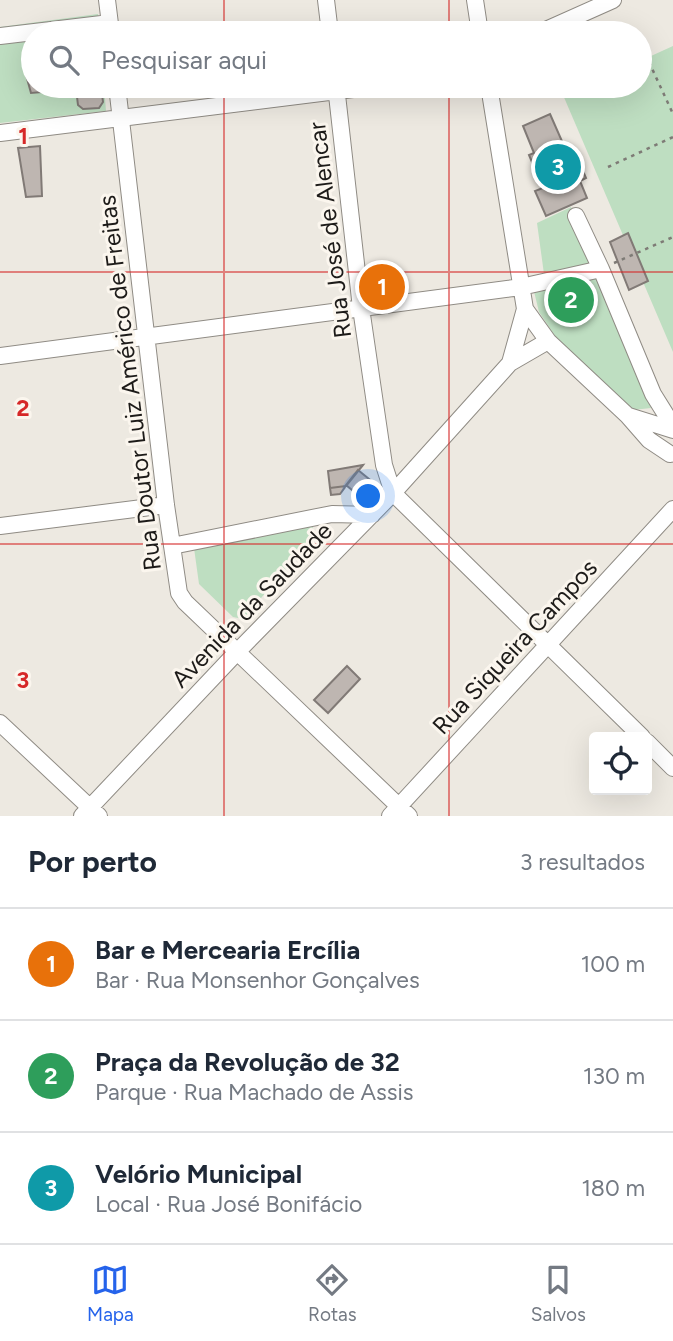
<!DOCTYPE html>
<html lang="pt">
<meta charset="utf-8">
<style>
:root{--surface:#fff;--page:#f6f6f7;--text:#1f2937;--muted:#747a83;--line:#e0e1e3;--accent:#2563eb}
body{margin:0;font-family:Figtree,sans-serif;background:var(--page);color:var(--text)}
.controls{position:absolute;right:21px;bottom:21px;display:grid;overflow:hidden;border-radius:7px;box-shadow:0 7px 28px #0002}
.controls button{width:63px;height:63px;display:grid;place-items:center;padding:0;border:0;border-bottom:2px solid var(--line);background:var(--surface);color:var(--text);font:35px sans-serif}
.you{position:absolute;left:369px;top:497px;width:24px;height:24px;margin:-18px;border:5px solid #fff;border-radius:50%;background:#1a73e8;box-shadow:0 0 0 10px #1a73e833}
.badge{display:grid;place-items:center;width:46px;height:46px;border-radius:50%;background:var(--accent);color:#fff;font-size:23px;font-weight:700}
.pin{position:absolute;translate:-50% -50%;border:4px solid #fff;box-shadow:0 2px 7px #0006}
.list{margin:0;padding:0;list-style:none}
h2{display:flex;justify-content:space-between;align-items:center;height:91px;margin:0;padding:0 28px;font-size:30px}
h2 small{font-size:23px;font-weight:400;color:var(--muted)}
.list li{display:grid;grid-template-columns:46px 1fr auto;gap:21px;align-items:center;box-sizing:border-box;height:112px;padding:0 28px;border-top:2px solid var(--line)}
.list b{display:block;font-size:26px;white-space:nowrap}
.list p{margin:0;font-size:23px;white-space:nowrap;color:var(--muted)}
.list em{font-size:23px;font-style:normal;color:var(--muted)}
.icon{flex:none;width:38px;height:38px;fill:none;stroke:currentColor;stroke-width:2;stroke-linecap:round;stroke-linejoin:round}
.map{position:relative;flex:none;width:673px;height:816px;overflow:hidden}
.search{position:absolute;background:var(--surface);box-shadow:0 7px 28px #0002;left:21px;right:21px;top:21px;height:77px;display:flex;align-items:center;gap:18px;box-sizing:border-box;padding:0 24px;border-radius:38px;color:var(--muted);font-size:26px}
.sheet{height:427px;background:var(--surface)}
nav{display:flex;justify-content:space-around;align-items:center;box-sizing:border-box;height:98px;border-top:2px solid var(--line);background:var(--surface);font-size:19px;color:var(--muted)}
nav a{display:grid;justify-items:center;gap:4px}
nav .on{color:var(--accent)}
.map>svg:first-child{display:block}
.green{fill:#bedec1}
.building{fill:#beb6b1;stroke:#817a76;stroke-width:2}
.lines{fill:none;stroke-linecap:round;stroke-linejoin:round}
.minor-casing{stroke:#8f8b84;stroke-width:18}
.path{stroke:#7e7b76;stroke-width:2.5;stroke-dasharray:3.5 5;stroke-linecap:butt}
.minor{stroke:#fff;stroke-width:16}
.grid{fill:none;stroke:#d62828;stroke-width:2;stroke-opacity:0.55}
.labels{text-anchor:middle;stroke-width:6;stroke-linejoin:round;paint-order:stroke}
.street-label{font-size:24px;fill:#1d1b19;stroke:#fbf6ee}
.grid-label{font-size:23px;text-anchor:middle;font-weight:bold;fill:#d62828;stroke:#fbf6ee;stroke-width:6;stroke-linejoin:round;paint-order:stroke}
</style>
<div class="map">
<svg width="673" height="816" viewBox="0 0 673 816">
<rect width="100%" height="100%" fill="#ede9e1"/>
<path class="green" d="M 98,14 L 99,33 L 33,33 L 33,86 L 104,86 L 106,111 L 0,123 L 0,27 Z
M 673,46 L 673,352 L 563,95 L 584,86 L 640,86 L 640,61 Z
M 571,207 L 601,287 L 651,408 L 633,410 L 559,342 L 539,312 L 531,279 L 544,274 L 537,223 Z
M 311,522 L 315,535 L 243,619 L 233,617 L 199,584 L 194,548 Z"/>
<path class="building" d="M 31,65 L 33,65 L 33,86 L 101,86 L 103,102 L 99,108 L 83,109 L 78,105 L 77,97 L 69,96 L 66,90 L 31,93 L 26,75 L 29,74 L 27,69 Z
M 550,114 L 568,155 L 575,152 L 586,178 L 580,181 L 587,198 L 546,216 L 535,191 L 543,188 L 529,155 L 534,153 L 523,126 Z
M 40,146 L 42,196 L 26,197 L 18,148 Z
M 628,233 L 648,281 L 629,290 L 610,242 Z
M 363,465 L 346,486 L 330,488 L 328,471 Z
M 358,470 L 380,488 L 368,503 L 346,485 Z
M 346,486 L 340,494 L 331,495 L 330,488 Z
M 347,666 L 360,679 L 328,713 L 314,700 Z"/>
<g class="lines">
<g class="minor-casing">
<path id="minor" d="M 107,0 L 111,32
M 326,0 L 330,33
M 475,0 L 480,33
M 539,33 L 613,0
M 0,36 L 110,23
M 117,86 L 166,505 L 179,593 L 185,602 L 409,816
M 336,86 L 361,308 L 384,465 L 393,493 L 642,737
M 489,86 L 525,309 L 510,363
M 0,133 L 377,86
M 576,216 L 601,269 L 653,394 L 673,426
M 525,309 L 548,341 L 628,416 L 649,440 L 670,454
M 0,356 L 521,287 L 601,269
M 629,416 L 673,430
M 0,526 L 166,505
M 172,546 L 332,514 L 372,515
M 0,723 L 99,816
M 647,742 L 673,768
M 82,816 L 237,652 L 393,493 L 510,363 L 548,341
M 390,816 L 673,509"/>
</g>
<path class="path" d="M 649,62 L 673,114
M 608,167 L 673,137
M 614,263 L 673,237"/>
<use href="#minor" class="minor"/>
</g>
<path class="grid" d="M 224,0 L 224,33M 449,0 L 449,33M 224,86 L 224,816M 449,86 L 449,816M 0,272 L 673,272M 0,544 L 673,544"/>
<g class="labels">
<g class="street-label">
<text transform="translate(330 230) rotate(-97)" y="8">Rua José de Alencar</text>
<text transform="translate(130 383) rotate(-97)" y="8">Rua Doutor Luiz Américo de Freitas</text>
<text transform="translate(252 605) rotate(-46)" y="8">Avenida da Saudade</text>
<text transform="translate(515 647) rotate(-47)" y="8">Rua Siqueira Campos</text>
</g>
</g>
<g class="grid-label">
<text x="23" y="144">1</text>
<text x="23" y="416">2</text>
<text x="23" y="688">3</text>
</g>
</svg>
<div class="controls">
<button><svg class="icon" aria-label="locate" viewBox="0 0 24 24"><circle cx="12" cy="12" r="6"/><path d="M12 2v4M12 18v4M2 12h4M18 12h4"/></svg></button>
</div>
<div class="you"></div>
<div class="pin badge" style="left:382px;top:287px;background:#e8710a">1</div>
<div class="pin badge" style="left:571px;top:300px;background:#2e9e5b">2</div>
<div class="pin badge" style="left:558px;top:167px;background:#0f9aa8">3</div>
<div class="search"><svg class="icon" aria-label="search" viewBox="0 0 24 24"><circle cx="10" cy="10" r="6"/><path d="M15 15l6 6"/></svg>Pesquisar aqui</div>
</div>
<section class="sheet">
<h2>Por perto<small>3 resultados</small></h2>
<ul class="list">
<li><span class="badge" style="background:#e8710a">1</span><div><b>Bar e Mercearia Ercília</b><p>Bar · Rua Monsenhor Gonçalves</p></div><em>100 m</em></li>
<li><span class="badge" style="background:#2e9e5b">2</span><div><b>Praça da Revolução de 32</b><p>Parque · Rua Machado de Assis</p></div><em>130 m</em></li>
<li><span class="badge" style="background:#0f9aa8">3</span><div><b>Velório Municipal</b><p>Local · Rua José Bonifácio</p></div><em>180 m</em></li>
</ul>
</section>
<nav>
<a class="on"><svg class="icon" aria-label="map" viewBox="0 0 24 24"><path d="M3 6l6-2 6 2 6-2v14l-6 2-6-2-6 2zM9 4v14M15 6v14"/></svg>Mapa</a>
<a><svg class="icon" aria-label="directions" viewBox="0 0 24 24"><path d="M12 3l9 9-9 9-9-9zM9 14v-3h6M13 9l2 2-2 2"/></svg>Rotas</a>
<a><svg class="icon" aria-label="saved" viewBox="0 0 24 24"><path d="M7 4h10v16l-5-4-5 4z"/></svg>Salvos</a>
</nav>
